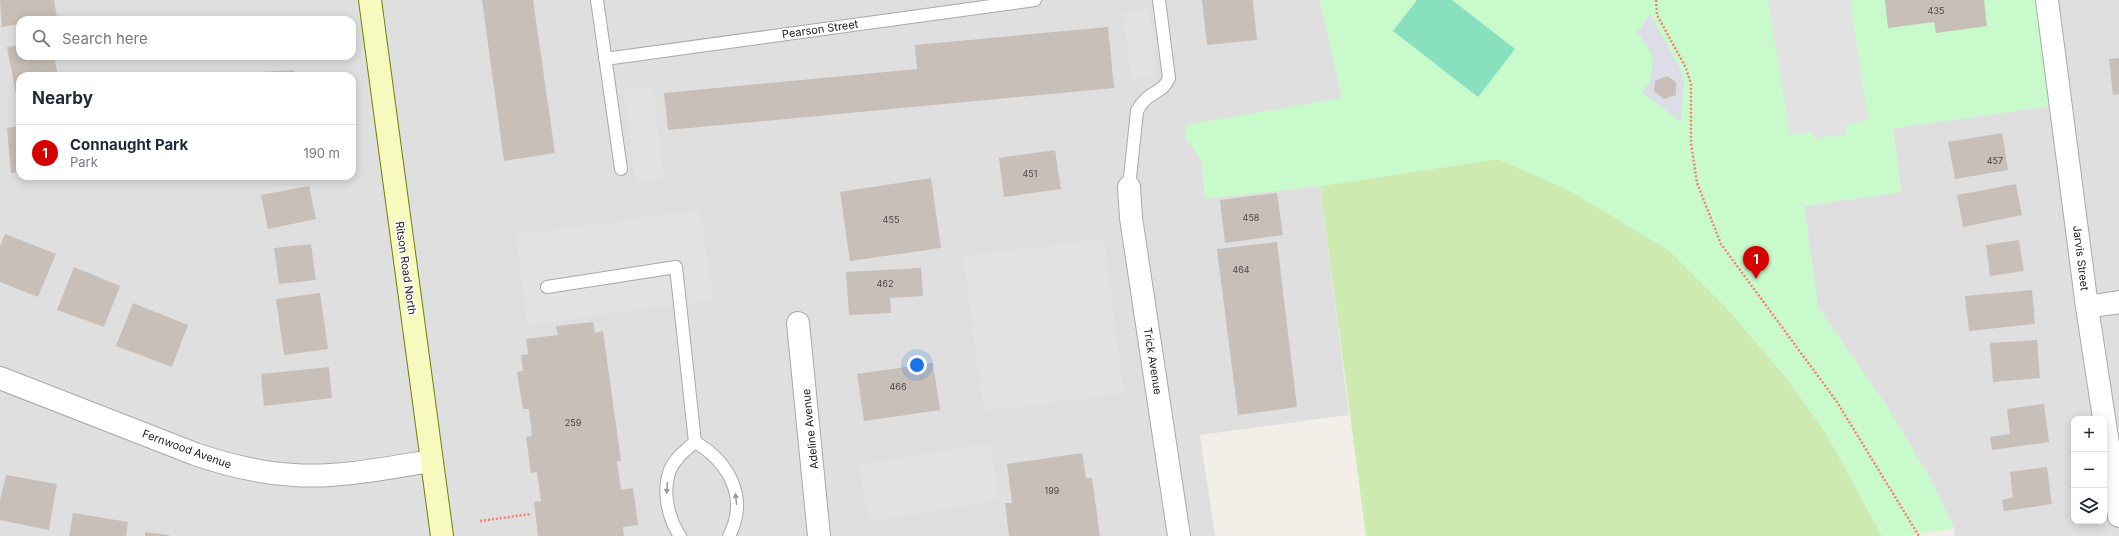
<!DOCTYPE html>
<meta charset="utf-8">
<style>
:root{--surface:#fff;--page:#f2f2f3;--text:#1f2937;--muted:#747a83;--line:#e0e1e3;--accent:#d40000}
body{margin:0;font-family:Inter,sans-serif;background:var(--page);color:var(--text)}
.controls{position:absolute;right:12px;bottom:12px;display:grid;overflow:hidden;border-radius:8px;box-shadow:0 2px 10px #0003}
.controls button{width:36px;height:36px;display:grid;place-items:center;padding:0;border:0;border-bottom:1px solid var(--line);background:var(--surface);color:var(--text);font:20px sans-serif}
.you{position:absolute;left:917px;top:365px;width:14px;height:14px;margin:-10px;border:3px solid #fff;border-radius:50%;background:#1a73e8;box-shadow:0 0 0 6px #1a73e833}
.badge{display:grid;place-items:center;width:26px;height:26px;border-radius:50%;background:var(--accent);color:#fff;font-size:13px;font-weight:700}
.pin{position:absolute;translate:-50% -33px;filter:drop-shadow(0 1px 2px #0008)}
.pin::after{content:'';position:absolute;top:21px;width:14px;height:12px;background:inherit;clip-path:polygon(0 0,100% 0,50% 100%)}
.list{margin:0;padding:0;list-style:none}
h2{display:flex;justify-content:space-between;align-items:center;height:52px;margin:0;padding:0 16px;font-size:17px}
h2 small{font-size:13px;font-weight:400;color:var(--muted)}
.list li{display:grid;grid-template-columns:26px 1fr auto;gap:12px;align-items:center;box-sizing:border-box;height:56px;padding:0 16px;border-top:1px solid var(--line)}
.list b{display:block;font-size:15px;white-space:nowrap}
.list p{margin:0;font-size:13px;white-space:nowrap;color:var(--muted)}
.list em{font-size:13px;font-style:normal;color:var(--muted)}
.icon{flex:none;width:22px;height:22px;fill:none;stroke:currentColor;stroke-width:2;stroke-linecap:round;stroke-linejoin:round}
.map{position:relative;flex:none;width:2119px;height:536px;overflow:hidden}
.search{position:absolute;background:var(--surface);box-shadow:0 2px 10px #0003;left:16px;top:16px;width:340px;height:44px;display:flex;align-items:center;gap:10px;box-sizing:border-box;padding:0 14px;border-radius:12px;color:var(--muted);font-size:15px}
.panel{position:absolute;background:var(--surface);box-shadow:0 2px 10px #0003;left:16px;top:72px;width:340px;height:108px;border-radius:12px}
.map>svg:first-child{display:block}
.residential{fill:#e0dfdf;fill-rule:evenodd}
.grass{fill:#cdebb0}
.park{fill:#c8facc}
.pitch{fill:#88e0be}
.parking{fill:#e2e2e2}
.plaza{fill:#dddde8}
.building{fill:#c7bfb8}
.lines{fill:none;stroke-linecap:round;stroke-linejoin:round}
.service-casing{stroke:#a9a9a9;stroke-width:14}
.minor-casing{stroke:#a9a9a9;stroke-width:24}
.secondary-casing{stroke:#707d05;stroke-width:24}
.path{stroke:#fa8072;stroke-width:2.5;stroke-dasharray:2 2;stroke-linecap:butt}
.service{stroke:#fff;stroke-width:12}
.minor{stroke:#fff;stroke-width:22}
.secondary{stroke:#f7fabf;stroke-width:22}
.oneway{fill:#9c9c9c}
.labels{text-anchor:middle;stroke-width:3;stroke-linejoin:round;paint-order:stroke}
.number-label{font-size:9px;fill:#4b4948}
.street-label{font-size:11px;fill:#222;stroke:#fff}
</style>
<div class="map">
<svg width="2119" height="536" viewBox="0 0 2119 536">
<rect width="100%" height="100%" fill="#f2efe9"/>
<path class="residential" d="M 0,0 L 1320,0 L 1342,98 L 1186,138 L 1202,161 L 1205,198 L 1320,186 L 1349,415 L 1200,435 L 1215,536 L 0,536 ZM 20,20 L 352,20 L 352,56 L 20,56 ZM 20,76 L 352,76 L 352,176 L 20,176 Z
M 2046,0 L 2119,0 L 2119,536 L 1955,536 L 1954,528 L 1927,473 L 1888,408 L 1818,307 L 1804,206 L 1901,192 L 1893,128 L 2058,105 ZM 2074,419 L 2104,419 L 2104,521 L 2074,521 Z"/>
<path class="grass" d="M 1498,159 L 1568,189 L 1670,251 L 1726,307 L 1788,380 L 1826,433 L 1882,536 L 1366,536 L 1320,186 Z"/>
<path class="park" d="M 1320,0 L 2046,0 L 2058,105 L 1893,128 L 1901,192 L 1804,206 L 1818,307 L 1888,408 L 1927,473 L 1954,528 L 1905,536 L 1882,536 L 1826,433 L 1788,380 L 1726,307 L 1670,251 L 1568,190 L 1498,159 L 1320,186 L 1205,199 L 1202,161 L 1186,138 L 1185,125 L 1342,98 Z"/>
<path class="pitch" d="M 1417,0 L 1452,0 L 1515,49 L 1478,97 L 1393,31 Z"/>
<path class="parking" d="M 1768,0 L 1850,0 L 1868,120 L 1845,125 L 1847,134 L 1814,139 L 1812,132 L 1790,135 Z
M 1149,9 L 1156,77 L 1131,79 L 1123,12 Z
M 653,86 L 664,179 L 635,182 L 624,89 Z
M 700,210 L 713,300 L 527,325 L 516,234 Z
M 1104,238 L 1124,394 L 984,412 L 963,256 Z
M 990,443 L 999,500 L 869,522 L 859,465 Z"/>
<path class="plaza" d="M 1650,14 L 1680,68 L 1684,80 L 1681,122 L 1642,92 L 1650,82 L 1653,63 L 1651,52 L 1637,32 Z"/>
<path class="building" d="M 0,0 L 54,0 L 57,18 L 20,20 L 20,24 L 2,27 Z
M 482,0 L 533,0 L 555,153 L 504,161 Z
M 1202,0 L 1253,0 L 1257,40 L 1207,45 Z
M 1885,0 L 1984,0 L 1987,26 L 1936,33 L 1934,22 L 1888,28 Z
M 1108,27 L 1114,88 L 668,130 L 664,93 L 917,69 L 915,45 Z
M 20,45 L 20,56 L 54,56 L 58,76 L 20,76 L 20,98 L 17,99 L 7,47 Z
M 2119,58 L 2119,94 L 2113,95 L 2109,59 Z
M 294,70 L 295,76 L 260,76 L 260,72 Z
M 1667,76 L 1676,82 L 1676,95 L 1664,99 L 1654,91 L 1655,81 Z
M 20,126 L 20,172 L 11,173 L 7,128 Z
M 2002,133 L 2008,170 L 1955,179 L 1948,142 Z
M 1055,150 L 1061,189 L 1004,197 L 999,158 Z
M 931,178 L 941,248 L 850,261 L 840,192 Z
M 2016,184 L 2022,215 L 1963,227 L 1957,195 Z
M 309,186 L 316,219 L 268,229 L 261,195 Z
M 1277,193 L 1283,235 L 1225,243 L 1220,200 Z
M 5,234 L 56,254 L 38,297 L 0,282 L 0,246 Z
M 2019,240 L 2024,271 L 1990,276 L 1986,245 Z
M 1277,242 L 1297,407 L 1238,415 L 1217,249 Z
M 311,244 L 316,280 L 279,284 L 274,248 Z
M 74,267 L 120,286 L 104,327 L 57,310 Z
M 921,268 L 923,296 L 890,298 L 891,313 L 849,315 L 846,272 Z
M 2032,290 L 2035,324 L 1969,331 L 1965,296 Z
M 320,293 L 328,349 L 284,355 L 276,299 Z
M 133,303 L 188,325 L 172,367 L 116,346 Z
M 593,322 L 595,333 L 603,331 L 621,461 L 617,461 L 621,490 L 633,488 L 638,525 L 623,527 L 624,536 L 538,536 L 534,502 L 541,501 L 537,472 L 531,473 L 526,437 L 532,436 L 529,409 L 523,409 L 517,372 L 523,371 L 521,355 L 528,354 L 526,339 L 558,335 L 556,326 Z
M 2037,340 L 2040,378 L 1993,382 L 1990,343 Z
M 933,363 L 940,410 L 864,421 L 857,374 Z
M 329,367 L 332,398 L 264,406 L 261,374 Z
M 2044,404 L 2049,442 L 1992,450 L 1990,437 L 2010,434 L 2007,409 Z
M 1082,453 L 1086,478 L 1092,478 L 1100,536 L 1009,536 L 1005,503 L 1012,503 L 1007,464 Z
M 2047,467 L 2052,504 L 2004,511 L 2002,500 L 2013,497 L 2010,472 Z
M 6,475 L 57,484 L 49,530 L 0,520 L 0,501 Z
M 73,513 L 128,522 L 126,536 L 69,536 Z
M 145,532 L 169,535 L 169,536 L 145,536 Z"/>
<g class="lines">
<g class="service-casing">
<path id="service" d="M 597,0 L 621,169
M 605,59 L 1035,0
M 1129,187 L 1137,111 C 1147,91 1163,94 1169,78 L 1159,0
M 547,287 L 676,267 L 695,442
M 680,536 C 668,518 662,491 670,470 C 675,458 686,450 695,442 C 729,462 749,498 729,536"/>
</g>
<g class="minor-casing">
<path id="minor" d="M 2047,0 L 2087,307 L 2119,516
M 1129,187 L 1131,218 L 1179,536
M 2087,307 L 2119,302
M 798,323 L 819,536
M 0,378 L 195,454 C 227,465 259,473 294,475 C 339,478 387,468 431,461"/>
</g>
<g class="secondary-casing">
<path id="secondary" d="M 370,0 L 442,536"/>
</g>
<path class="path" d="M 1656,0 L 1657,15 L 1686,68 L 1691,84 L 1691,143 L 1697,183 L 1721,244 L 1837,402 L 1919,536
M 480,521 L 531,514"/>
<use href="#service" class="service"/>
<use href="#minor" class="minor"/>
<use href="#secondary" class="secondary"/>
</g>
<defs><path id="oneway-solid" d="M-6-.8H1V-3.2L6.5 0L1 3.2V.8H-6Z"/></defs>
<g class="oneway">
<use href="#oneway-solid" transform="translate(667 488) rotate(94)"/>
<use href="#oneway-solid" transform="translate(736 499) rotate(-97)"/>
</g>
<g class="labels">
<g class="number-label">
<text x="1936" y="14">435</text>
<text x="1995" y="164">457</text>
<text x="1030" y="177">451</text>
<text x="1251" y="221">458</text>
<text x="891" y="223">455</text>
<text x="1241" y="273">464</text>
<text x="885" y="287">462</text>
<text x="898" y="390">466</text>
<text x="573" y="426">259</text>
<text x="1052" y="494">199</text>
</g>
<g class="street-label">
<text transform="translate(820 29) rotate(-8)" y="4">Pearson Street</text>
<text transform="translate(2081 258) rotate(83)" y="4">Jarvis Street</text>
<text transform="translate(406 268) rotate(82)" y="4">Ritson Road North</text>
<text transform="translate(1153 361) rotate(81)" y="4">Trick Avenue</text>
<text transform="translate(810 429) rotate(-96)" y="4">Adeline Avenue</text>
<text transform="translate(187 449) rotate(20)" y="4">Fernwood Avenue</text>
</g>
</g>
</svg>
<div class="controls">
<button>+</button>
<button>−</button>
<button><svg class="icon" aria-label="layers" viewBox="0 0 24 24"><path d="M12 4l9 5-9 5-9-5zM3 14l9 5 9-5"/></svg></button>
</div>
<div class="you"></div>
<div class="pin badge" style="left:1756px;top:279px">1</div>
<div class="search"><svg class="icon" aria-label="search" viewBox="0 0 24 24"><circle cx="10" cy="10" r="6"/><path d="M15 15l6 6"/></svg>Search here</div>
<section class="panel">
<h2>Nearby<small></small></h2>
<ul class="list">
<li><span class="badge">1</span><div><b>Connaught Park</b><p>Park</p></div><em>190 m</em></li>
</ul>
</section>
</div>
